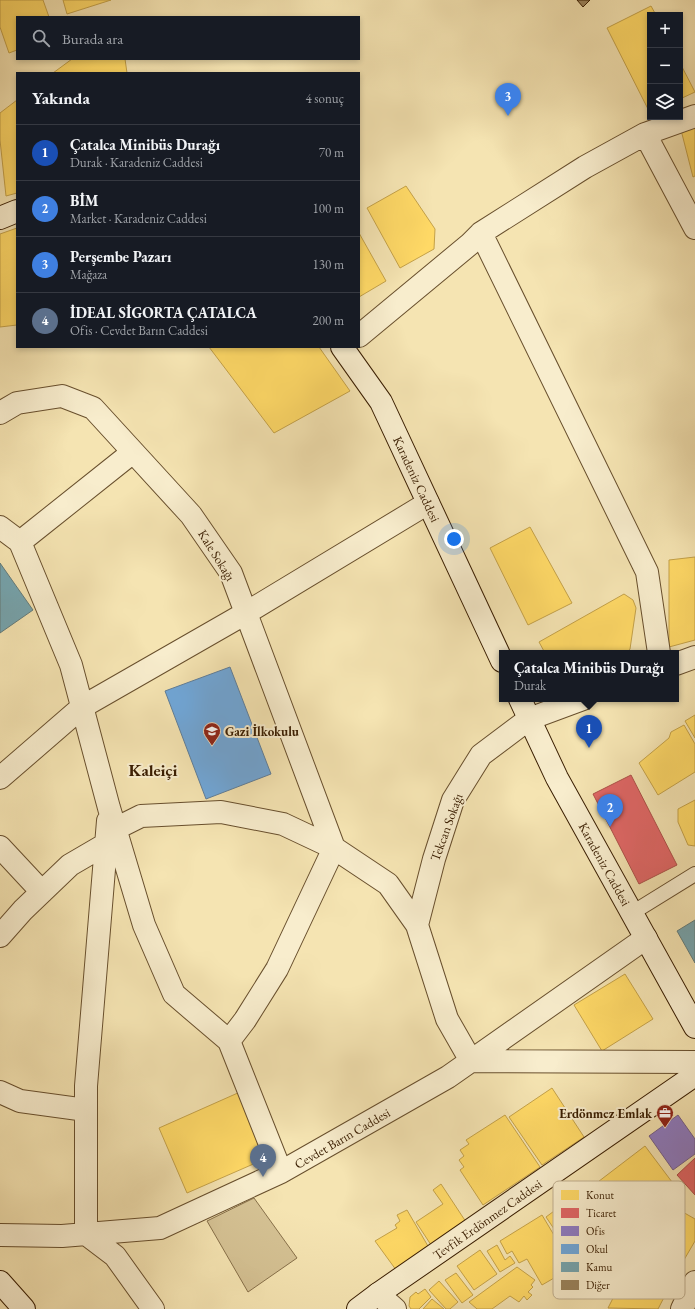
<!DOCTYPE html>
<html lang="tr">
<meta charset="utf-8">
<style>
:root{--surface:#171b24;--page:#20242c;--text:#f1f3f6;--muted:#9ea1a6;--line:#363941;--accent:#2563eb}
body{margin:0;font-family:"EB Garamond",serif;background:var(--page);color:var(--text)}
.controls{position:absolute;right:12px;top:12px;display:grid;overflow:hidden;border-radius:0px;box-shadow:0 2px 6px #0003}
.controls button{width:36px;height:36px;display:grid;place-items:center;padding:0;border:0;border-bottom:1px solid var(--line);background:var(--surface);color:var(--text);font:20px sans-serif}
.you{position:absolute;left:454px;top:539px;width:14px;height:14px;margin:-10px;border:3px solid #fff;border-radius:50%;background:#1a73e8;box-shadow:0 0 0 6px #1a73e833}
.badge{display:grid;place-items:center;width:26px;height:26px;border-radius:50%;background:var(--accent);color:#fff;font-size:13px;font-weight:700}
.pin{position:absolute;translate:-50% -33px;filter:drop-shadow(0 1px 2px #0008)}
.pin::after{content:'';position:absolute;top:21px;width:14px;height:12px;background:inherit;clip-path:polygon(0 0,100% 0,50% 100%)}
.popup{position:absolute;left:499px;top:650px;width:180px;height:52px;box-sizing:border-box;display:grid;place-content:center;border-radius:0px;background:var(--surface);filter:drop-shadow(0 1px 3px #0005);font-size:13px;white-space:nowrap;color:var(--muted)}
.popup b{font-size:15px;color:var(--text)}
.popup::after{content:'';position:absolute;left:50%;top:100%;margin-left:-8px;border:8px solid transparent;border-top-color:var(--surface)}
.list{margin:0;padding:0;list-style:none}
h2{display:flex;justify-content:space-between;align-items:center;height:52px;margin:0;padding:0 16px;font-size:17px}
h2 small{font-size:13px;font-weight:400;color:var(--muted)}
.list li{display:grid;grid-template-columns:26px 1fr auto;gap:12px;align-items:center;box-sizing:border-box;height:56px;padding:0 16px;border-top:1px solid var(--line)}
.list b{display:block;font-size:15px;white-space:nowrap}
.list p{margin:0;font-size:13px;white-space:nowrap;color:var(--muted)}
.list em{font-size:13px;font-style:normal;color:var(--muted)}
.icon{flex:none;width:22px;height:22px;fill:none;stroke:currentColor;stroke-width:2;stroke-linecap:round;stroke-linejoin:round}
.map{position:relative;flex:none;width:695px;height:1309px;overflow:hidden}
.search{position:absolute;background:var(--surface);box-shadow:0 2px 6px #0003;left:16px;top:16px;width:344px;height:44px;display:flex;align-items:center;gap:10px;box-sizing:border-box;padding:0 14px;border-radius:0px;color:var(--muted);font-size:15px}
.panel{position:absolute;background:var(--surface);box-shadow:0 2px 6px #0003;left:16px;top:72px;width:344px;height:276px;border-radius:0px}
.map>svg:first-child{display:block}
.green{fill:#d5c294;stroke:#87704a}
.homes{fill:#ffd966;stroke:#c4a148}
.shops{fill:#e06666;stroke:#ae5048}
.offices{fill:#8e7cc3;stroke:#746089}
.schools{fill:#6fa8dc;stroke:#5f7e9a}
.public{fill:#76a5af;stroke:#647c7b}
.building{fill:#9b845d;stroke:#391d01}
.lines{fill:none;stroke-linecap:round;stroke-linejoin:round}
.lane-casing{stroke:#684f2d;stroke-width:16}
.street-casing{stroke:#684f2d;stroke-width:24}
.secondary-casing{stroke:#391d01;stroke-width:24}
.lane{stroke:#f8edcd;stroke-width:14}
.street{stroke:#f8edcd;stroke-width:22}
.secondary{stroke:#f8edcd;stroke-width:22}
.labels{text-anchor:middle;stroke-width:4;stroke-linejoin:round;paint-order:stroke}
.street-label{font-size:13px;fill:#391d01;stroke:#f8edcd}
.poi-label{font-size:13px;font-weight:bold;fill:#391d01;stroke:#f8edcd;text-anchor:start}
.district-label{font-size:17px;font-weight:bold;fill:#391d01;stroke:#f8edcd}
.key{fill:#f8edcd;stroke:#bfaf90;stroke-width:1}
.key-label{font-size:11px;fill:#391d01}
</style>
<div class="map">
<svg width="695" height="1309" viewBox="0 0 695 1309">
<rect width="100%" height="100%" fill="#f5e4b2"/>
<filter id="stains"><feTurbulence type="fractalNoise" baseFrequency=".005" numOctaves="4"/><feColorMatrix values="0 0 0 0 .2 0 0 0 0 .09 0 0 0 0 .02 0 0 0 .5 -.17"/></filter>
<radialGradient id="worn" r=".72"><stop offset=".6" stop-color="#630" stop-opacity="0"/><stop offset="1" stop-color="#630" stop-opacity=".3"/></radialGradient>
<path class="green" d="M 254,1198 L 297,1258 L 248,1292 L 207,1221 Z"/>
<path class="homes" d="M 0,0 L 43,0 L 49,17 L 17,17 L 17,50 L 9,53 L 0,27 Z
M 63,0 L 111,0 L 67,14 Z
M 651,6 L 656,15 L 650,15 L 650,113 L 607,28 Z
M 72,59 L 125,59 L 127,73 L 53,73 Z
M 680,63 L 695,92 L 680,99 Z
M 17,100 L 17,193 L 6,196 L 0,140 L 0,113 Z
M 695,122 L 695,176 L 693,177 L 680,126 Z
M 406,186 L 435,229 L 434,249 L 400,268 L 367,208 Z
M 17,228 L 17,325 L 0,327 L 0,234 Z
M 359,233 L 386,281 L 359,297 Z
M 209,347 L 319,347 L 350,391 L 274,433 Z
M 530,527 L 572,603 L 528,625 L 490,548 Z
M 695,557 L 695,640 L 669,647 L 669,560 Z
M 624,594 L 633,600 L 636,608 L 630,649 L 627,653 L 545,653 L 539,642 Z
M 695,715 L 695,738 L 685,721 Z
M 684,725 L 695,744 L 695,772 L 658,795 L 639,763 L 669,738 L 671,732 Z
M 695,800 L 695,846 L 688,845 L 678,822 L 678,809 Z
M 625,974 L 653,1019 L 602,1051 L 574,1005 Z
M 552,1088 L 584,1137 L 542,1165 L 509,1117 Z
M 240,1092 L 274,1155 L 187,1193 L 159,1128 Z
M 505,1115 L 540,1167 L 483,1205 L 460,1170 L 464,1167 L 459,1160 L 464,1156 L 460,1150 L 469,1144 L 466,1140 Z
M 645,1146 L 678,1190 L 623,1232 L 590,1188 Z
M 441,1184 L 470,1228 L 435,1251 L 416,1222 L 443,1204 L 433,1190 Z
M 589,1189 L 622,1237 L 602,1251 L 568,1203 Z
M 565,1203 L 599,1252 L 579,1266 L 546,1217 Z
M 667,1203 L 695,1219 L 695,1241 L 674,1277 L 636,1256 Z
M 407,1210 L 432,1253 L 399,1274 L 375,1241 L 397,1228 L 395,1225 L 400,1221 L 397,1215 Z
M 542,1215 L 573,1267 L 542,1285 L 527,1259 L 519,1263 L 512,1251 L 507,1254 L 500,1241 Z
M 497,1245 L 505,1260 L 510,1256 L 515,1263 L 500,1272 L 487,1251 Z
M 480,1250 L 497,1274 L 474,1290 L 457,1266 Z
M 633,1259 L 673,1280 L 658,1309 L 608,1308 Z
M 517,1267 L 535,1280 L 531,1285 L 533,1287 L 528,1292 L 532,1295 L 527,1300 L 524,1296 L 519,1302 L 510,1296 L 492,1309 L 477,1309 L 469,1302 Z
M 456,1273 L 473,1295 L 462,1303 L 445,1280 Z
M 439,1281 L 458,1302 L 450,1309 L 446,1309 L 429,1290 Z
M 425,1289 L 431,1297 L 419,1309 L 411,1309 L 409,1306 L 410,1297 L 416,1292 L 418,1294 Z
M 432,1299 L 444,1309 L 423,1309 Z"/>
<path class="shops" d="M 631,775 L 677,865 L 639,884 L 593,794 Z
M 695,1158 L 695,1195 L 677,1175 Z"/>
<path class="offices" d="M 678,1115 L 695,1139 L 695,1154 L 673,1170 L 649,1136 Z"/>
<path class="schools" d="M 230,667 L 271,774 L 206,799 L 165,691 Z"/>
<path class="public" d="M 0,563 L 33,610 L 0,633 Z
M 695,920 L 695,963 L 677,931 Z"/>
<path class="building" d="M 577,0 L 590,0 L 583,7 Z"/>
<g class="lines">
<g class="lane-casing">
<path id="lane" d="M 632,913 L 695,874"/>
</g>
<g class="street-casing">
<path id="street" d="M 645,134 L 695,228
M 481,233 L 647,572 L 659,653
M 359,336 L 470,244 L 481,233 L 585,167 L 645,134 L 695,116
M 0,413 L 17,403 L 62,396 L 93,408 L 191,515 L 231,573 L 334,848 L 277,969 L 245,1020 L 229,1041
M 0,527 L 20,542 L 71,665 L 109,808 L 144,925 L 174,994 L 229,1041 L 281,1172
M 20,542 L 133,452
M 676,664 L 695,657
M 0,778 L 82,707 L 246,613 L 428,503
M 108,821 L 86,1086 L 86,1234 L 115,1256 L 153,1309
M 115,829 L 141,816 L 221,812 L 283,824 L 334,848 L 388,884 L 417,925 L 447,1019 L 471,1061 L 695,1062
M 0,847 L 42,892
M 417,925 L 434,859 L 453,800 L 481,755 L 529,719 L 583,699
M 0,936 L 23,910 L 70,865 L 106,844
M 0,1092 L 20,1101 L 86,1110
M 0,1235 L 62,1236 L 160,1228 L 281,1172 L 448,1077 L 646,938
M 378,1294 L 395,1309
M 682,1309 L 695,1282"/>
</g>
<g class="secondary-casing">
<path id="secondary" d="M 0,218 L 17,211
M 342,347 L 381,402 L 502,661
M 520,699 L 557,778 L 695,1027
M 0,1282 L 24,1309
M 358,1309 L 378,1294 L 695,1075"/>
</g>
<use href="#lane" class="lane"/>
<use href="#street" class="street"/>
<use href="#secondary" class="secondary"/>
</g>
<defs>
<g id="school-pin" transform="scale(0.9)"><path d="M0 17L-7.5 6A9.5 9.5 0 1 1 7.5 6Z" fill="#8f2418" stroke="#f8edcd"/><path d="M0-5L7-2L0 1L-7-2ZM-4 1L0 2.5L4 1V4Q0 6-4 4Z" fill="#fff"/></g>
<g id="office-pin" transform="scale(0.9)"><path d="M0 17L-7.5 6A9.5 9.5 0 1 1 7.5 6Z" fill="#8f2418" stroke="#f8edcd"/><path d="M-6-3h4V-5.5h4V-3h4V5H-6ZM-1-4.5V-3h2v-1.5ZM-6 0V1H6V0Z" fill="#fff"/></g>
</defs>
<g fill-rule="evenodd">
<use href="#school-pin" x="212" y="731"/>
<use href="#office-pin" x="665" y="1113"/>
</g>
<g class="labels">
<g class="street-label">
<text transform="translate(417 479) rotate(65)" y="5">Karadeniz Caddesi</text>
<text transform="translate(217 555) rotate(58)" y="5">Kale Sokağı</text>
<text transform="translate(446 827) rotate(-70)" y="5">Tekcan Sokağı</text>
<text transform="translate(605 864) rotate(61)" y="5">Karadeniz Caddesi</text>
<text transform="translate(342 1138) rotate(-30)" y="5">Cevdet Barın Caddesi</text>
<text transform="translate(487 1219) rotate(-35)" y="5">Tevfik Erdönmez Caddesi</text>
</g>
<g class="poi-label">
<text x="225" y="736">Gazi İlkokulu</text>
<text x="652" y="1118" text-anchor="end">Erdönmez Emlak</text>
</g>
<g class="district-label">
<text x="153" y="776">Kaleiçi</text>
</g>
</g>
<rect x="553" y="1181" width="132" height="118" rx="6" class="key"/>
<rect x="561" y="1190" width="18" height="10" fill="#ffd966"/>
<rect x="561" y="1208" width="18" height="10" fill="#e06666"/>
<rect x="561" y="1226" width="18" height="10" fill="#8e7cc3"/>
<rect x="561" y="1244" width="18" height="10" fill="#6fa8dc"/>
<rect x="561" y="1262" width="18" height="10" fill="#76a5af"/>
<rect x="561" y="1280" width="18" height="10" fill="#9b845d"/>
<g class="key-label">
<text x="586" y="1199">Konut</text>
<text x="586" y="1217">Ticaret</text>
<text x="586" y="1235">Ofis</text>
<text x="586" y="1253">Okul</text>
<text x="586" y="1271">Kamu</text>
<text x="586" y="1289">Diğer</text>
</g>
<rect width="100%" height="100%" filter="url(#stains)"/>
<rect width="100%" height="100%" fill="url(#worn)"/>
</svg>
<div class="controls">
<button>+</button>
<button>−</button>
<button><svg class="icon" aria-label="layers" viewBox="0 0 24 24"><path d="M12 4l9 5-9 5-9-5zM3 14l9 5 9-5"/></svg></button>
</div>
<div class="you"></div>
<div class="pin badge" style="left:589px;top:748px;background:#1a4fb4">1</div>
<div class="popup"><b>Çatalca Minibüs Durağı</b>Durak</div>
<div class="pin badge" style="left:610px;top:827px;background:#3f7fe0">2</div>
<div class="pin badge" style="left:508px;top:116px;background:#3f7fe0">3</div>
<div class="pin badge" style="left:263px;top:1177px;background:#5c6f8a">4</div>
<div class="search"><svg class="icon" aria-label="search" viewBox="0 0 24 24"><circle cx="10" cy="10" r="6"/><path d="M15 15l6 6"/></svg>Burada ara</div>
<section class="panel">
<h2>Yakında<small>4 sonuç</small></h2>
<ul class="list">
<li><span class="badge" style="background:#1a4fb4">1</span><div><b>Çatalca Minibüs Durağı</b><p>Durak · Karadeniz Caddesi</p></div><em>70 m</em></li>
<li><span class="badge" style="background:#3f7fe0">2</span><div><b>BİM</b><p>Market · Karadeniz Caddesi</p></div><em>100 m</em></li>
<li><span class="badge" style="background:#3f7fe0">3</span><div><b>Perşembe Pazarı</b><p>Mağaza</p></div><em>130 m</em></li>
<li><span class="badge" style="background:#5c6f8a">4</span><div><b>İDEAL SİGORTA ÇATALCA</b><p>Ofis · Cevdet Barın Caddesi</p></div><em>200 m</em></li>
</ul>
</section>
</div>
